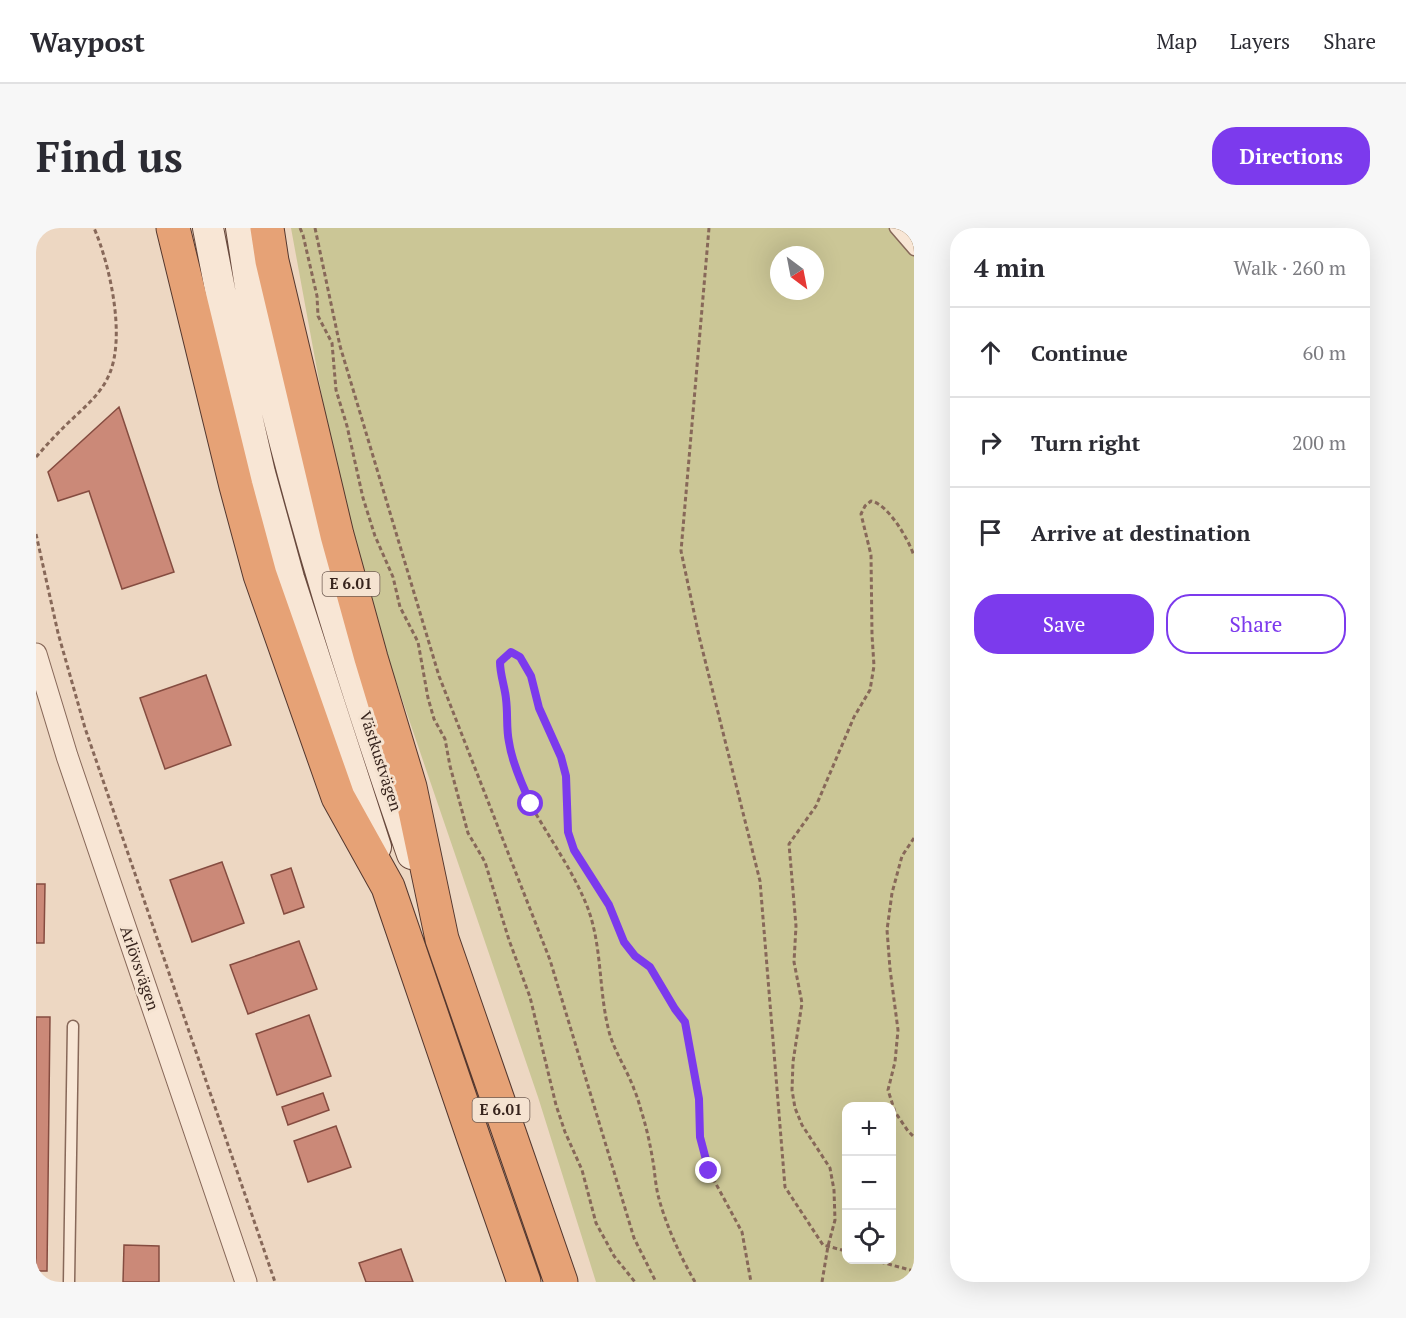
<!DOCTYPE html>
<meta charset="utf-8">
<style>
:root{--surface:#fff;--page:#f7f7f7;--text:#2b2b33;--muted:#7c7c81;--line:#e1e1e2;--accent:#7c3aed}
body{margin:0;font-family:"PT Serif",serif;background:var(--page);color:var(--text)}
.controls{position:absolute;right:18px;bottom:18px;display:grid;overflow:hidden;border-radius:12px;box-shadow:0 6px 24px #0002}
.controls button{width:54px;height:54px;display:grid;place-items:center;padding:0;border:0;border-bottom:2px solid var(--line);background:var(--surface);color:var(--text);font:30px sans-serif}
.compass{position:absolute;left:734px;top:18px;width:54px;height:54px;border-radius:50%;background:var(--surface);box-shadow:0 6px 24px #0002;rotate:148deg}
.stop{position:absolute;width:18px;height:18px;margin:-14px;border:4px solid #7c3aed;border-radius:50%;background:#fff}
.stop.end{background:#7c3aed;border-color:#fff;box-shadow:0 2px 6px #0008}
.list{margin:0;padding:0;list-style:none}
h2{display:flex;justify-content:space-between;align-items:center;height:78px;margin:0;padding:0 24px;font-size:26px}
h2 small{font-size:20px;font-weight:400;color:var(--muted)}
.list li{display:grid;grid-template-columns:39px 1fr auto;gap:18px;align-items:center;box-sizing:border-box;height:90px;padding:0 24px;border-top:2px solid var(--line)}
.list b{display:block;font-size:22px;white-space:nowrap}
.list em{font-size:20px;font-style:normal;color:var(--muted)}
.actions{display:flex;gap:12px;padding:18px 24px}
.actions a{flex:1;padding:14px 0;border:2px solid var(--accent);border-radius:24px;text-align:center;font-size:21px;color:var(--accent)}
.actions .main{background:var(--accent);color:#fff}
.icon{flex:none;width:33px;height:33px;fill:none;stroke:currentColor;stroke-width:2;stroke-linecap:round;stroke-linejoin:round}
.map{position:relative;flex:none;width:878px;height:1054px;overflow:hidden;border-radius:24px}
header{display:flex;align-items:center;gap:36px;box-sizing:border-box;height:84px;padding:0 30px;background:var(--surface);border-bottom:2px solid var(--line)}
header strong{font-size:28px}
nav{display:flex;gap:33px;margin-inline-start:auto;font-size:21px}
.intro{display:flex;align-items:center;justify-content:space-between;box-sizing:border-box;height:144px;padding:0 36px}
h1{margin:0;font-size:42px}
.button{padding:15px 27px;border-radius:24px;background:var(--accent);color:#fff;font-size:21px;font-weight:700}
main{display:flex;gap:36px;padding:0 36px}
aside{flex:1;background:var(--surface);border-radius:24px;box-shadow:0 6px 24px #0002}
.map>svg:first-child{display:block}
.green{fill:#cbc696;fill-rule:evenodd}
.building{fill:#cb8978;stroke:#854c40;stroke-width:1.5}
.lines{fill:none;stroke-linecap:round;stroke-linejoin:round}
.service-casing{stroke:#876859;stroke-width:13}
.minor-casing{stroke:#876859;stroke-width:23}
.secondary-casing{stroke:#68493d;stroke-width:32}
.trunk-casing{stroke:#54372e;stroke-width:35}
.path{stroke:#876859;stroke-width:3;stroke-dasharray:4.5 3;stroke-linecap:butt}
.service{stroke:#f8e6d5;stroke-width:10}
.minor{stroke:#f8e6d5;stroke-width:21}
.secondary{stroke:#f8e6d5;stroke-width:30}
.trunk{stroke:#e6a276;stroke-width:33}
.route{stroke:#7c3aed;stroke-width:8}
.labels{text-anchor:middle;stroke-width:6;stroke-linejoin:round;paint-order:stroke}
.shield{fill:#f5e3d1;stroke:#705d53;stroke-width:1.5}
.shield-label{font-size:15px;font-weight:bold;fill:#37241d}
.street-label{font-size:16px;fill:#37241d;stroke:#f5e3d1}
</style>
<header>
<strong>Waypost</strong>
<nav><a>Map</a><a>Layers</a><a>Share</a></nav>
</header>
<div class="intro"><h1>Find us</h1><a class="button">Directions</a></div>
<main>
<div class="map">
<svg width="878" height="1054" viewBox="0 0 878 1054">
<rect width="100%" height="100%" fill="#edd7c2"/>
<path class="green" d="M 255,0 L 878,0 L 878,1054 L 560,1054 L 502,869 L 313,316 ZM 743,27 L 779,27 L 779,63 L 743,63 ZM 810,878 L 856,878 L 856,1032 L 810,1032 Z"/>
<path class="building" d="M 83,179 L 138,344 L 86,361 L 53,263 L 22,273 L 12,244 Z
M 170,447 L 195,517 L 129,541 L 104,470 Z
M 186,634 L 208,695 L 156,714 L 134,652 Z
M 255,640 L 268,679 L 248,686 L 235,647 Z
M 0,656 L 9,656 L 8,715 L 0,715 Z
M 263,713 L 281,761 L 212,786 L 194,737 Z
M 273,787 L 295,848 L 241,867 L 220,806 Z
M 0,789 L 14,789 L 11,1043 L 0,1043 Z
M 287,865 L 293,882 L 252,897 L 246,879 Z
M 300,898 L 315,939 L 272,954 L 258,913 Z
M 88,1017 L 123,1018 L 123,1054 L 87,1054 Z
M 365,1021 L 377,1054 L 330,1054 L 323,1035 Z"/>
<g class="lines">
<g class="service-casing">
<path id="service" d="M 859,0 L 878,22
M 33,1054 L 37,798"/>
</g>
<g class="minor-casing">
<path id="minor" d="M 0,426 L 31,528 L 210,1054"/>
</g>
<g class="secondary-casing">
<path id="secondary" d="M 172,0 L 194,113 L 224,245 L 253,350 L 340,619
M 205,0 C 211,36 215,72 223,108 C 262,283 317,456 376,626"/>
</g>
<g class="trunk-casing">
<path id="trunk" d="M 137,0 L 200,258 L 224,347 L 302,569 L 352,659 L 438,911 L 488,1054
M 231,0 L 236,33 L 301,307 L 335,430 L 374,559 L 406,711 L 525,1054"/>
</g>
<path class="path" d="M 264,0 L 267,7 L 281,68 L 282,88 L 296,115 L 300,162 L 311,198 L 327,270 L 339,308 L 357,349 L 364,379 L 382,414 L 392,470 L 398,491 L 409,511 L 414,538 L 432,605 L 449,634 L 473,712 L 494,769 L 520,877 L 529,904 L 546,942 L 560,995 L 578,1028 L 599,1054
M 279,0 L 304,118 L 403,448 L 514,732 L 598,1010 L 620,1054
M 673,0 L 645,323 L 663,408 L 724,653 L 749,959 L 787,1017 L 810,1023
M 0,229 C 8,220 16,211 25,202 C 41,185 63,170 73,147 C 90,109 74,37 58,0
M 0,306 L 22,405 L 49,500 L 239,1054
M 878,610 L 866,628 L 856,665 L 851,702 L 854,741 L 862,802 L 859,834 L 852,862 L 859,884 L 872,903 L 878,909
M 837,1032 L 878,1043
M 659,1054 C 644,1028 629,995 622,967 C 620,958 619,949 618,940 C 615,920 611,901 605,882 C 603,875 601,868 598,861 C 591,842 580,826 574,807 C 562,765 567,719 551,678 C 537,643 514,611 496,579 C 488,563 476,532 473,515 C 470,501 472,488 471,474 C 469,461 464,448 464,434 L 475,424 L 484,429 L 495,448 L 503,480 L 525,529 L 530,548 L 532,604 L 538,622 L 573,677 L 588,714 L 599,728 L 614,739 L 639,781 L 649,794 L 663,871 L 664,909 L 673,943 L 706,1004 L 715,1054
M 786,1054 L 792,1018 L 799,992 L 798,962 L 794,940 L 766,897 L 759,880 L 756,862 L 757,834 L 766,775 L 758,734 L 760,698 L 753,616 L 780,578 L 818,489 L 834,462 L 838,438 L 836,407 L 835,327 L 825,286 L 829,278 L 835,273 C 852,276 873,312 878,328"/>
<use href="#service" class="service"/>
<use href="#minor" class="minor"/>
<use href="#secondary" class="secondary"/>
<use href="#trunk" class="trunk"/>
</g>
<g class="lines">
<path class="route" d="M 495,576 C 486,557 476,534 473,514 C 470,500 472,486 470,471 C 469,459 464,447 464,434 L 475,424 L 484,429 L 495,448 L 503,480 L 525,529 L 530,548 L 532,604 L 538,622 L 573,677 L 588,714 L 599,728 L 614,739 L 639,781 L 649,794 L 663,871 L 664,909 L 673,943"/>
</g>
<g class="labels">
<g class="shield">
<rect x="286.5" y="344" width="57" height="24" rx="4.5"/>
<rect x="436.5" y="870" width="57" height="24" rx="4.5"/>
</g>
<g class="shield-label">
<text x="315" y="361">E 6.01</text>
<text x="465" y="887">E 6.01</text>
</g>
<g class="street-label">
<text transform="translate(345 533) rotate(72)" y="6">Västkustvägen</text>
<text transform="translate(104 740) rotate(71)" y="6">Arlövsvägen</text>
</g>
</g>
</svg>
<div class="controls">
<button>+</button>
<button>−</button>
<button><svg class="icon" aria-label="locate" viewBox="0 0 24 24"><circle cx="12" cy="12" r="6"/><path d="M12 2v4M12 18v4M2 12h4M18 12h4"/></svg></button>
</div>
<svg class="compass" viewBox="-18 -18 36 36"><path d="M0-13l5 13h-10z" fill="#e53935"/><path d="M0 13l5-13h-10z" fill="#7c7c81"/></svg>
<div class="stop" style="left:495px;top:576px"></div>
<div class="stop end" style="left:673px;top:943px"></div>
</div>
<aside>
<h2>4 min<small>Walk · 260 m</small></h2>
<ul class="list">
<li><svg class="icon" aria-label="ahead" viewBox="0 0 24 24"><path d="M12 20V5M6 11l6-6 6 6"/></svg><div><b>Continue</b></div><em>60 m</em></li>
<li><svg class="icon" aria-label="right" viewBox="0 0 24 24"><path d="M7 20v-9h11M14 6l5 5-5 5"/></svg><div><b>Turn right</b></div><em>200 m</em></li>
<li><svg class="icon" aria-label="arrive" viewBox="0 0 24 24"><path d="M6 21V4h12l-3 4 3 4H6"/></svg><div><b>Arrive at destination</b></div></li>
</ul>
<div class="actions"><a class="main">Save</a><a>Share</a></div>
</aside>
</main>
